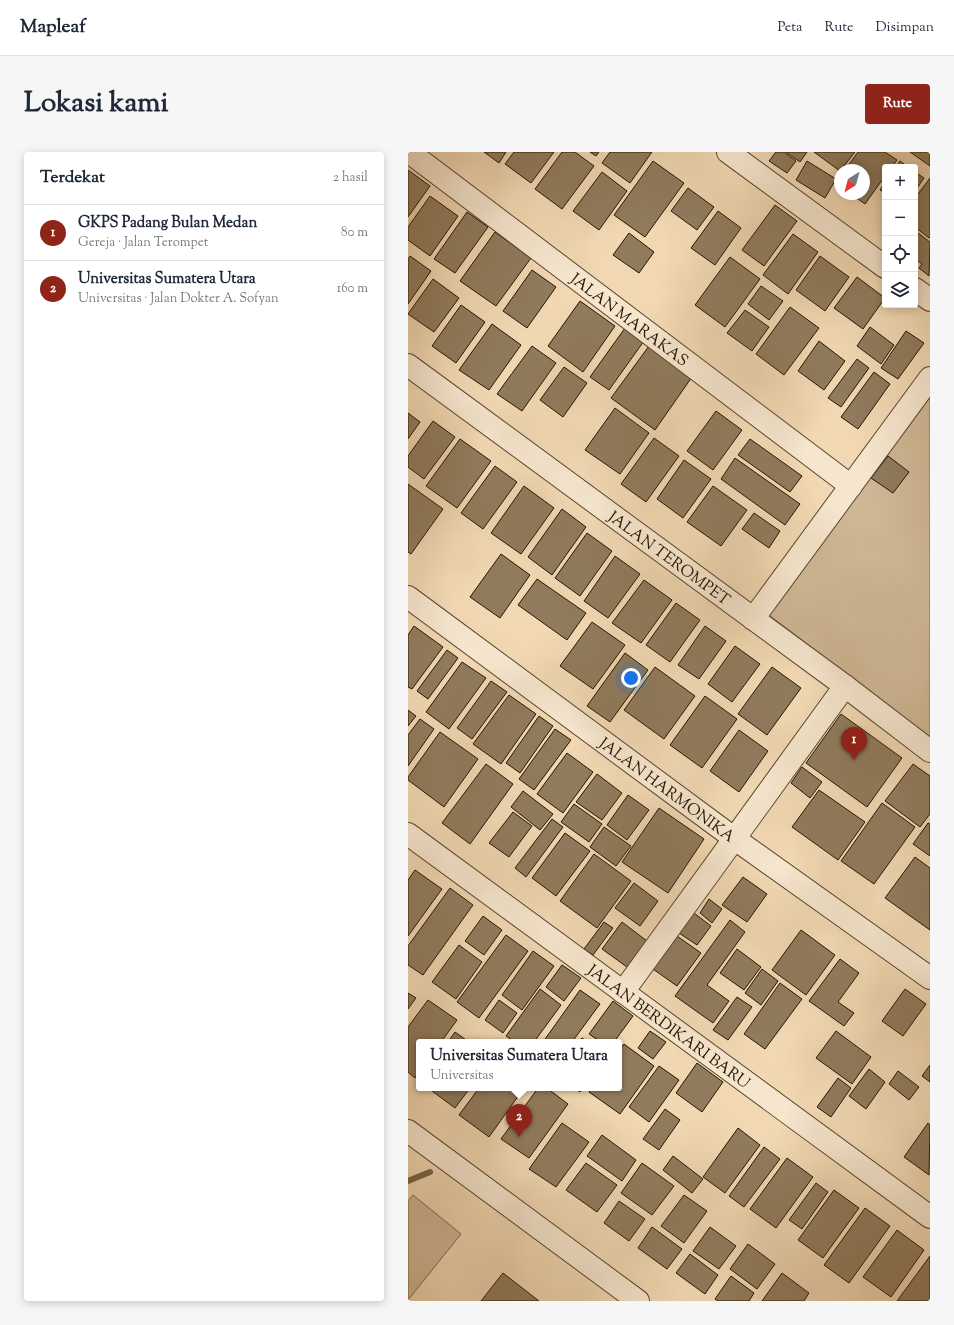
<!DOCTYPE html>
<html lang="id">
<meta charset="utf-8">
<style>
:root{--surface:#fff;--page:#f6f6f7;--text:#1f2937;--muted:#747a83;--line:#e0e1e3;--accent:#8f2418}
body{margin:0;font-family:"Sorts Mill Goudy",serif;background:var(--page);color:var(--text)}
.controls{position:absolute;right:12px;top:12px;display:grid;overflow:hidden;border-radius:4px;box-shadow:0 2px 10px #0003}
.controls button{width:36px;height:36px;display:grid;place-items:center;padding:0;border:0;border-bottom:1px solid var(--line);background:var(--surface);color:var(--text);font:20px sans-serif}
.compass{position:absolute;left:426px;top:12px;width:36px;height:36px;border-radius:50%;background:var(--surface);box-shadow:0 2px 10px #0003;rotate:216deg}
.you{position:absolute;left:223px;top:526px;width:14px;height:14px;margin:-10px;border:3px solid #fff;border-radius:50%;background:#1a73e8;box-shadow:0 0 0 6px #1a73e833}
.badge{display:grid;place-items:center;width:26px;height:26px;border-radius:50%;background:var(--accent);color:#fff;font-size:13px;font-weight:700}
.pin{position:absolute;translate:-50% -33px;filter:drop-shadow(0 1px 2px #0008)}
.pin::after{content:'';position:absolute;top:21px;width:14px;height:12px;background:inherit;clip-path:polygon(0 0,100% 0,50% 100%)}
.popup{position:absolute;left:8px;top:887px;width:206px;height:52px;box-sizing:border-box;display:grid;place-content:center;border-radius:4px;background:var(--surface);filter:drop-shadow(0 1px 3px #0005);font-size:13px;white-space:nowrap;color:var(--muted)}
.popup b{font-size:15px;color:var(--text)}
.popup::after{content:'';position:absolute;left:50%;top:100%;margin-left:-8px;border:8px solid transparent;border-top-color:var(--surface)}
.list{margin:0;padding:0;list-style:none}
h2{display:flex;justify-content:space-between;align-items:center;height:52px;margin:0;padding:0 16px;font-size:17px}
h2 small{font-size:13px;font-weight:400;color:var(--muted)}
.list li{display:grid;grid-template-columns:26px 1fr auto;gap:12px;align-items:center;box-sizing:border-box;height:56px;padding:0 16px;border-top:1px solid var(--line)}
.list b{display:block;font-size:15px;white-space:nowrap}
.list p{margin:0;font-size:13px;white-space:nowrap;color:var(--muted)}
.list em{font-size:13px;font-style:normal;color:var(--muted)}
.icon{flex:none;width:22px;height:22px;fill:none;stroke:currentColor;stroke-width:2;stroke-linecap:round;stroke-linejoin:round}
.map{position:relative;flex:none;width:522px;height:1149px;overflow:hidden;border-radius:4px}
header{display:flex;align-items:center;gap:24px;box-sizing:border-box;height:56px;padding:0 20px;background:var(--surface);border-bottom:1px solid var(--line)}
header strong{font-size:19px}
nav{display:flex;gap:22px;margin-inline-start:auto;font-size:14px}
.intro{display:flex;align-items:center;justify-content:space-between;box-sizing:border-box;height:96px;padding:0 24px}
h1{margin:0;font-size:28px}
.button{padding:10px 18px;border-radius:4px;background:var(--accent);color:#fff;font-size:14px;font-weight:700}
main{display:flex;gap:24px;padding:0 24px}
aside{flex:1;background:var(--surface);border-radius:4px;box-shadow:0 2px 10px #0003}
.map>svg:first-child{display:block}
.green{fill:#cfb795;stroke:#7b664a}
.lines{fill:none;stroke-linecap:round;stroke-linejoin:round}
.stream{stroke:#776347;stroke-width:6}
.building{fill:#907b5d;stroke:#271600}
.minor-casing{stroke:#5a462d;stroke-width:24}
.minor{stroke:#f6e6ce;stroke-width:22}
.labels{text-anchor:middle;stroke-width:3;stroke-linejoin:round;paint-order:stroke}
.street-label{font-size:16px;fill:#271600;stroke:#f6e6ce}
</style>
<header>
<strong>Mapleaf</strong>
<nav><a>Peta</a><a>Rute</a><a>Disimpan</a></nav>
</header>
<div class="intro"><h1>Lokasi kami</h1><a class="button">Rute</a></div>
<main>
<aside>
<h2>Terdekat<small>2 hasil</small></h2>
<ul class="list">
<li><span class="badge">1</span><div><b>GKPS Padang Bulan Medan</b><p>Gereja · Jalan Terompet</p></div><em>80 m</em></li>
<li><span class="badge">2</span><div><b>Universitas Sumatera Utara</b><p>Universitas · Jalan Dokter A. Sofyan</p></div><em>160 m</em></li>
</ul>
</aside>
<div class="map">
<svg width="522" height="1149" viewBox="0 0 522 1149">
<rect width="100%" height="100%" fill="#f1d8b3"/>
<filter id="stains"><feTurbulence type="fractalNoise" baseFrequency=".005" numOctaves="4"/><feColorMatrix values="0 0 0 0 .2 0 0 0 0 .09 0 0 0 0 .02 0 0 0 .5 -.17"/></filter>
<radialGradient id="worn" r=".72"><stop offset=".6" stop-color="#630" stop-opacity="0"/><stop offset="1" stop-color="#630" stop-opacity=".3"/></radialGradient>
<path class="green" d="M 522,236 L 522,585 L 361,463 Z
M 5,1043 L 53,1082 L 0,1148 L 0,1049 Z"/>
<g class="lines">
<path class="stream" d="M 0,1029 L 22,1020"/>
</g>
<path class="building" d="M 76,0 L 98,0 L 91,11 Z
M 106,0 L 146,0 L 123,31 L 97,12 Z
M 154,0 L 167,0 L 186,14 L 154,57 L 127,37 Z
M 182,0 L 191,0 L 188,4 Z
M 202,0 L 244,0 L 222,31 L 194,11 Z
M 368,0 L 376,0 L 388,9 L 379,21 L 361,9 Z
M 378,0 L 399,0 L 392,10 Z
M 406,0 L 447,0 L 432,19 Z
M 450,0 L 477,0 L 489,8 L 484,15 L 477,15 L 477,24 L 457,52 L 443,42 L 456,42 L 456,18 L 437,18 Z
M 502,0 L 522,0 L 522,14 Z
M 245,9 L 276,31 L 237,85 L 206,63 Z
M 399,9 L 428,27 L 417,46 L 388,28 Z
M 492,9 L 500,15 L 488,15 Z
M 0,18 L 22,34 L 0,65 Z
M 194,20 L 219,39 L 191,78 L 165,59 Z
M 507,20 L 516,26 L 507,39 Z
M 432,25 L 432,34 L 428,31 Z
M 522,26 L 522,85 L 521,86 L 507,75 L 507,46 Z
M 477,30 L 477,41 L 472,38 Z
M 280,36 L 306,55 L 289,78 L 263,59 Z
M 22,44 L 50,64 L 22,104 L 0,88 L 0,75 Z
M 367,53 L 389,69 L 356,114 L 334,98 Z
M 310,59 L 333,76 L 307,113 L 283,96 Z
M 59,60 L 80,75 L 47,121 L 26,107 Z
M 87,80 L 123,106 L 88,154 L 52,129 Z
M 221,81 L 246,100 L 231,121 L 205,103 Z
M 510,81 L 522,90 L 521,124 L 511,116 L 514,112 L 507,107 L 507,85 Z
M 385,82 L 410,100 L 380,142 L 355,123 Z
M 2,104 L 23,119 L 0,152 L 0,107 Z
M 412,104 L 441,125 L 417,159 L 388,138 Z
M 322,105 L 352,127 L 317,175 L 287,153 Z
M 124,118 L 148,135 L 119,176 L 95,159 Z
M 449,125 L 477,146 L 455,177 L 426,156 Z
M 25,127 L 51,146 L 26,180 L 0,162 Z
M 353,134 L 375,149 L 361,168 L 340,152 Z
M 172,149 L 207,174 L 175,220 L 140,194 Z
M 53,153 L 77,170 L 48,211 L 24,194 Z
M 382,155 L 411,176 L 376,223 L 348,202 Z
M 337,158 L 361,175 L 344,199 L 319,181 Z
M 84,172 L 113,193 L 81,238 L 51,218 Z
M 462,175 L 486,193 L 473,212 L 449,194 Z
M 217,176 L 236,189 L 201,238 L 182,225 Z
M 498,179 L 516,191 L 490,227 L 473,216 Z
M 411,189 L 437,209 L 416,238 L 390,219 Z
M 124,194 L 148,211 L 114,259 L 89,242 Z
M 241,194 L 284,225 L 247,278 L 203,246 Z
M 449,207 L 461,216 L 433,255 L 420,246 Z
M 156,215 L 179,231 L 155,265 L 132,248 Z
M 466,220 L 482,232 L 450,277 L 433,265 Z
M 207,256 L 241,281 L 212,322 L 177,298 Z
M 308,259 L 334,278 L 305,318 L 279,299 Z
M 0,261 L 12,270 L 0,287 Z
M 25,269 L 47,285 L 16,327 L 0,315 L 0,304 Z
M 246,286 L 271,304 L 238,350 L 213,332 Z
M 52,287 L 83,309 L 49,356 L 18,334 Z
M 342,287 L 394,324 L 382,340 L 330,303 Z
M 480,304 L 501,320 L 485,341 L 463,326 Z
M 327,306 L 392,352 L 377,373 L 313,327 Z
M 276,308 L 303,327 L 275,366 L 249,347 Z
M 87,314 L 109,330 L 75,377 L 53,361 Z
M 0,332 L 35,357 L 3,402 L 0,400 Z
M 116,334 L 146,356 L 113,402 L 83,381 Z
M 305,334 L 339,358 L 313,394 L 279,370 Z
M 154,357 L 178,375 L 144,423 L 120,405 Z
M 346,361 L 372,379 L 361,396 L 334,377 Z
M 179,381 L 204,399 L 172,444 L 147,426 Z
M 93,402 L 122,423 L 92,466 L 62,445 Z
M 207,404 L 232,422 L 200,466 L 176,449 Z
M 129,427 L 178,461 L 159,488 L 110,453 Z
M 236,428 L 264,448 L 233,491 L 204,471 Z
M 268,451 L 292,468 L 262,510 L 238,493 Z
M 184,470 L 217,493 L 185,537 L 152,514 Z
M 6,474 L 35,495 L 4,537 L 0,535 L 0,483 Z
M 297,474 L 318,489 L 291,527 L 270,513 Z
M 327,494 L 352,512 L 324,550 L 300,532 Z
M 39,498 L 50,506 L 20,547 L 9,539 Z
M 217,501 L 240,518 L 202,570 L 179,554 Z
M 54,510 L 78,526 L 41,577 L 18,560 Z
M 247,515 L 287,544 L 256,587 L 216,558 Z
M 364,515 L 393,536 L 359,583 L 330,562 Z
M 83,529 L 99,540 L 64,587 L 49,576 Z
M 101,543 L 128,562 L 93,612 L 65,592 Z
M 297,544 L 329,567 L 294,616 L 262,593 Z
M 0,558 L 8,564 L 0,574 Z
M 433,562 L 494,606 L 459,655 L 398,611 Z
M 131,564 L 145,574 L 112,621 L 98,611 Z
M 12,567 L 26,577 L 0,614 L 0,583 Z
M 147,577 L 163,588 L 126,638 L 111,627 Z
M 331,578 L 360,599 L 331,640 L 302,619 Z
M 32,580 L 70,607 L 36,655 L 0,628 L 0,625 Z
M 159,601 L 185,620 L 155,661 L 129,642 Z
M 78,612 L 105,632 L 62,692 L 34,671 Z
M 505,612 L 522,624 L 522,662 L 512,675 L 477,649 Z
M 394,615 L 414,630 L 402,646 L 383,631 Z
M 189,622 L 214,641 L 194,668 L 168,650 Z
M 411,638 L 457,670 L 430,708 L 384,675 Z
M 115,639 L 145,662 L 132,678 L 103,655 Z
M 220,643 L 241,658 L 219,688 L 199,673 Z
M 474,651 L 507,675 L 466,732 L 433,709 Z
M 166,652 L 194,672 L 181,690 L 153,670 Z
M 251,656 L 296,687 L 260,741 L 214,710 Z
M 105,660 L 124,674 L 101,705 L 81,691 Z
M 144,667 L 155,675 L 118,725 L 107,716 Z
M 520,671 L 522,672 L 522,704 L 505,692 Z
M 196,675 L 223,694 L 208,714 L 182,695 Z
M 157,681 L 182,699 L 148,744 L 124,726 Z
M 186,702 L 223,729 L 189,776 L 152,749 Z
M 507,705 L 522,716 L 522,778 L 477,746 Z
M 7,718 L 34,737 L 0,784 L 0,728 Z
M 335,725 L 359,742 L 339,770 L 314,753 Z
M 226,731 L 250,749 L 232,774 L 207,756 Z
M 42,736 L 65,753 L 15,823 L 0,813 L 0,794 Z
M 301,747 L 314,757 L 304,771 L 292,761 Z
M 286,761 L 303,774 L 289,793 L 271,781 Z
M 75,764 L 94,778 L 76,803 L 57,789 Z
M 322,768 L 337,780 L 299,833 L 321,849 L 305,871 L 267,844 Z
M 196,770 L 205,776 L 185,803 L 176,797 Z
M 214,770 L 239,789 L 219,815 L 194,797 Z
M 393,778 L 427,803 L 398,843 L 364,818 Z
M 98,783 L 120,799 L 71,866 L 49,850 Z
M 269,784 L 293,801 L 269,834 L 245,817 Z
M 51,793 L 74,810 L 48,847 L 24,830 Z
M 329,797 L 353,815 L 336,838 L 312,821 Z
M 125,799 L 146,814 L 114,858 L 94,843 Z
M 432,807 L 451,821 L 430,850 L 446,861 L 436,874 L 401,849 Z
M 154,813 L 173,826 L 156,849 L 138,835 Z
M 354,817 L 370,829 L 353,853 L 337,841 Z
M 372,831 L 394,847 L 357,897 L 336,882 Z
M 132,837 L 153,853 L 126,890 L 107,890 L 98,884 Z
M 497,837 L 518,852 L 495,884 L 474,869 Z
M 172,838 L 192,852 L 164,890 L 135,890 Z
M 0,841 L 8,846 L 0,857 Z
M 329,845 L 344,855 L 320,888 L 305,878 Z
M 20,848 L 49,868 L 33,890 L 11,890 L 11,920 L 7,926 L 0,920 L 0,875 Z
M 91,848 L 109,861 L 95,881 L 77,868 Z
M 205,849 L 225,864 L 206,890 L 193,890 L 181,882 Z
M 242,879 L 258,890 L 245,907 L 230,896 Z
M 428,879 L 463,905 L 444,932 L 408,906 Z
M 47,880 L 61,890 L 40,890 Z
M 174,886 L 180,890 L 171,890 Z
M 216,892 L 246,914 L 212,962 L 181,940 L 184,936 L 211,936 L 211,898 Z
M 289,911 L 315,930 L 294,960 L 268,941 Z
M 522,913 L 522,930 L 514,924 Z
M 251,914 L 271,928 L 241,970 L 221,955 Z
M 461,917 L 477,930 L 458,957 L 441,944 Z
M 490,919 L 511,935 L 501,948 L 481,932 Z
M 430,926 L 443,936 L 423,965 L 409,955 Z
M 20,936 L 62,936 L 47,956 Z
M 71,936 L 116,936 L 81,985 L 51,963 Z
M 130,936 L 139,936 L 160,952 L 121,1006 L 93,987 Z
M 166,936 L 174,936 L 172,940 Z
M 257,957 L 272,968 L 251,998 L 235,987 Z
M 154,971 L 181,990 L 148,1035 L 121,1017 Z
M 520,971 L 522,973 L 521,1023 L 496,1005 Z
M 330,976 L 352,993 L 317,1041 L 295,1025 Z
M 194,983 L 228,1008 L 214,1029 L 179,1004 Z
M 356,995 L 372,1007 L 336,1055 L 321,1044 Z
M 265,1004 L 295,1027 L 284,1041 L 255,1018 Z
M 379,1006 L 405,1025 L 368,1076 L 342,1057 Z
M 178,1011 L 209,1033 L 189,1060 L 158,1038 Z
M 234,1011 L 266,1034 L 244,1063 L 213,1041 Z
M 408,1031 L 420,1040 L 394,1077 L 381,1068 Z
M 426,1038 L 451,1056 L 415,1106 L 390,1088 Z
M 276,1043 L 299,1059 L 276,1091 L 253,1074 Z
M 211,1049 L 237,1067 L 221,1089 L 196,1071 Z
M 457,1056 L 482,1074 L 441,1131 L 416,1113 Z
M 244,1075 L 274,1097 L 259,1117 L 230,1096 Z
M 302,1075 L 328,1094 L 311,1117 L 285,1099 Z
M 489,1078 L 516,1098 L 483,1145 L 455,1125 Z
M 340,1092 L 367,1112 L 349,1137 L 322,1117 Z
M 282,1102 L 310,1123 L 297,1142 L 268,1121 Z
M 522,1104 L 522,1147 L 520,1149 L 489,1149 Z
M 95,1121 L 131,1149 L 73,1149 Z
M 374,1121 L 401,1141 L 396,1149 L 354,1149 Z
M 323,1124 L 346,1141 L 341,1149 L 310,1149 L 307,1147 Z"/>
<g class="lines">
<g class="minor-casing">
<g id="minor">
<path id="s1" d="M 1,0 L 443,334"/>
<path d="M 320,0 L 477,115"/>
<path d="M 507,137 L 522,148"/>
<path id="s2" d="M 0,213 L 437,534 L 522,599"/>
<path id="s3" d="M 0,445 L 327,687 L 522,826"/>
<path d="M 345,467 L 522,226"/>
<path id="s4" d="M 0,682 L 522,1065"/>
<path d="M 215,840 L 437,534"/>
<path d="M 0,979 L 230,1149"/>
</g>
</g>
<use href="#minor" class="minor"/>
</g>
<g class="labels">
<g class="street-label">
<text dy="6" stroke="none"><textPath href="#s1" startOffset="277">JALAN MARAKAS</textPath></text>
<text dy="6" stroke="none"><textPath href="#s2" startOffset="325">JALAN TEROMPET</textPath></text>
<text dy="6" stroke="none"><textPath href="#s3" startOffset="323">JALAN HARMONIKA</textPath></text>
<text dy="6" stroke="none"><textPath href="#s4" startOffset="324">JALAN BERDIKARI BARU</textPath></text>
</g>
</g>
<rect width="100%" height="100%" filter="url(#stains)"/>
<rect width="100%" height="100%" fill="url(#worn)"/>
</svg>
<div class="controls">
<button>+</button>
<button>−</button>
<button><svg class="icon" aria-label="locate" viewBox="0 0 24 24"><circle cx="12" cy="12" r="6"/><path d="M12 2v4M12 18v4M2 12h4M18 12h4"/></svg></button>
<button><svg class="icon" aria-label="layers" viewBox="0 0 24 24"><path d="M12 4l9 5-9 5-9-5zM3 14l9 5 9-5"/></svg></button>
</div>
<svg class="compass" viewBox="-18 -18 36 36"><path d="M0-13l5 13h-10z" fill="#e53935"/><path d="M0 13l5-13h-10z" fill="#747a83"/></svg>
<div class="you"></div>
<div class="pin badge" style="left:446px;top:608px">1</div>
<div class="pin badge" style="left:111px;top:985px">2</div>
<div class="popup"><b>Universitas Sumatera Utara</b>Universitas</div>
</div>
</main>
